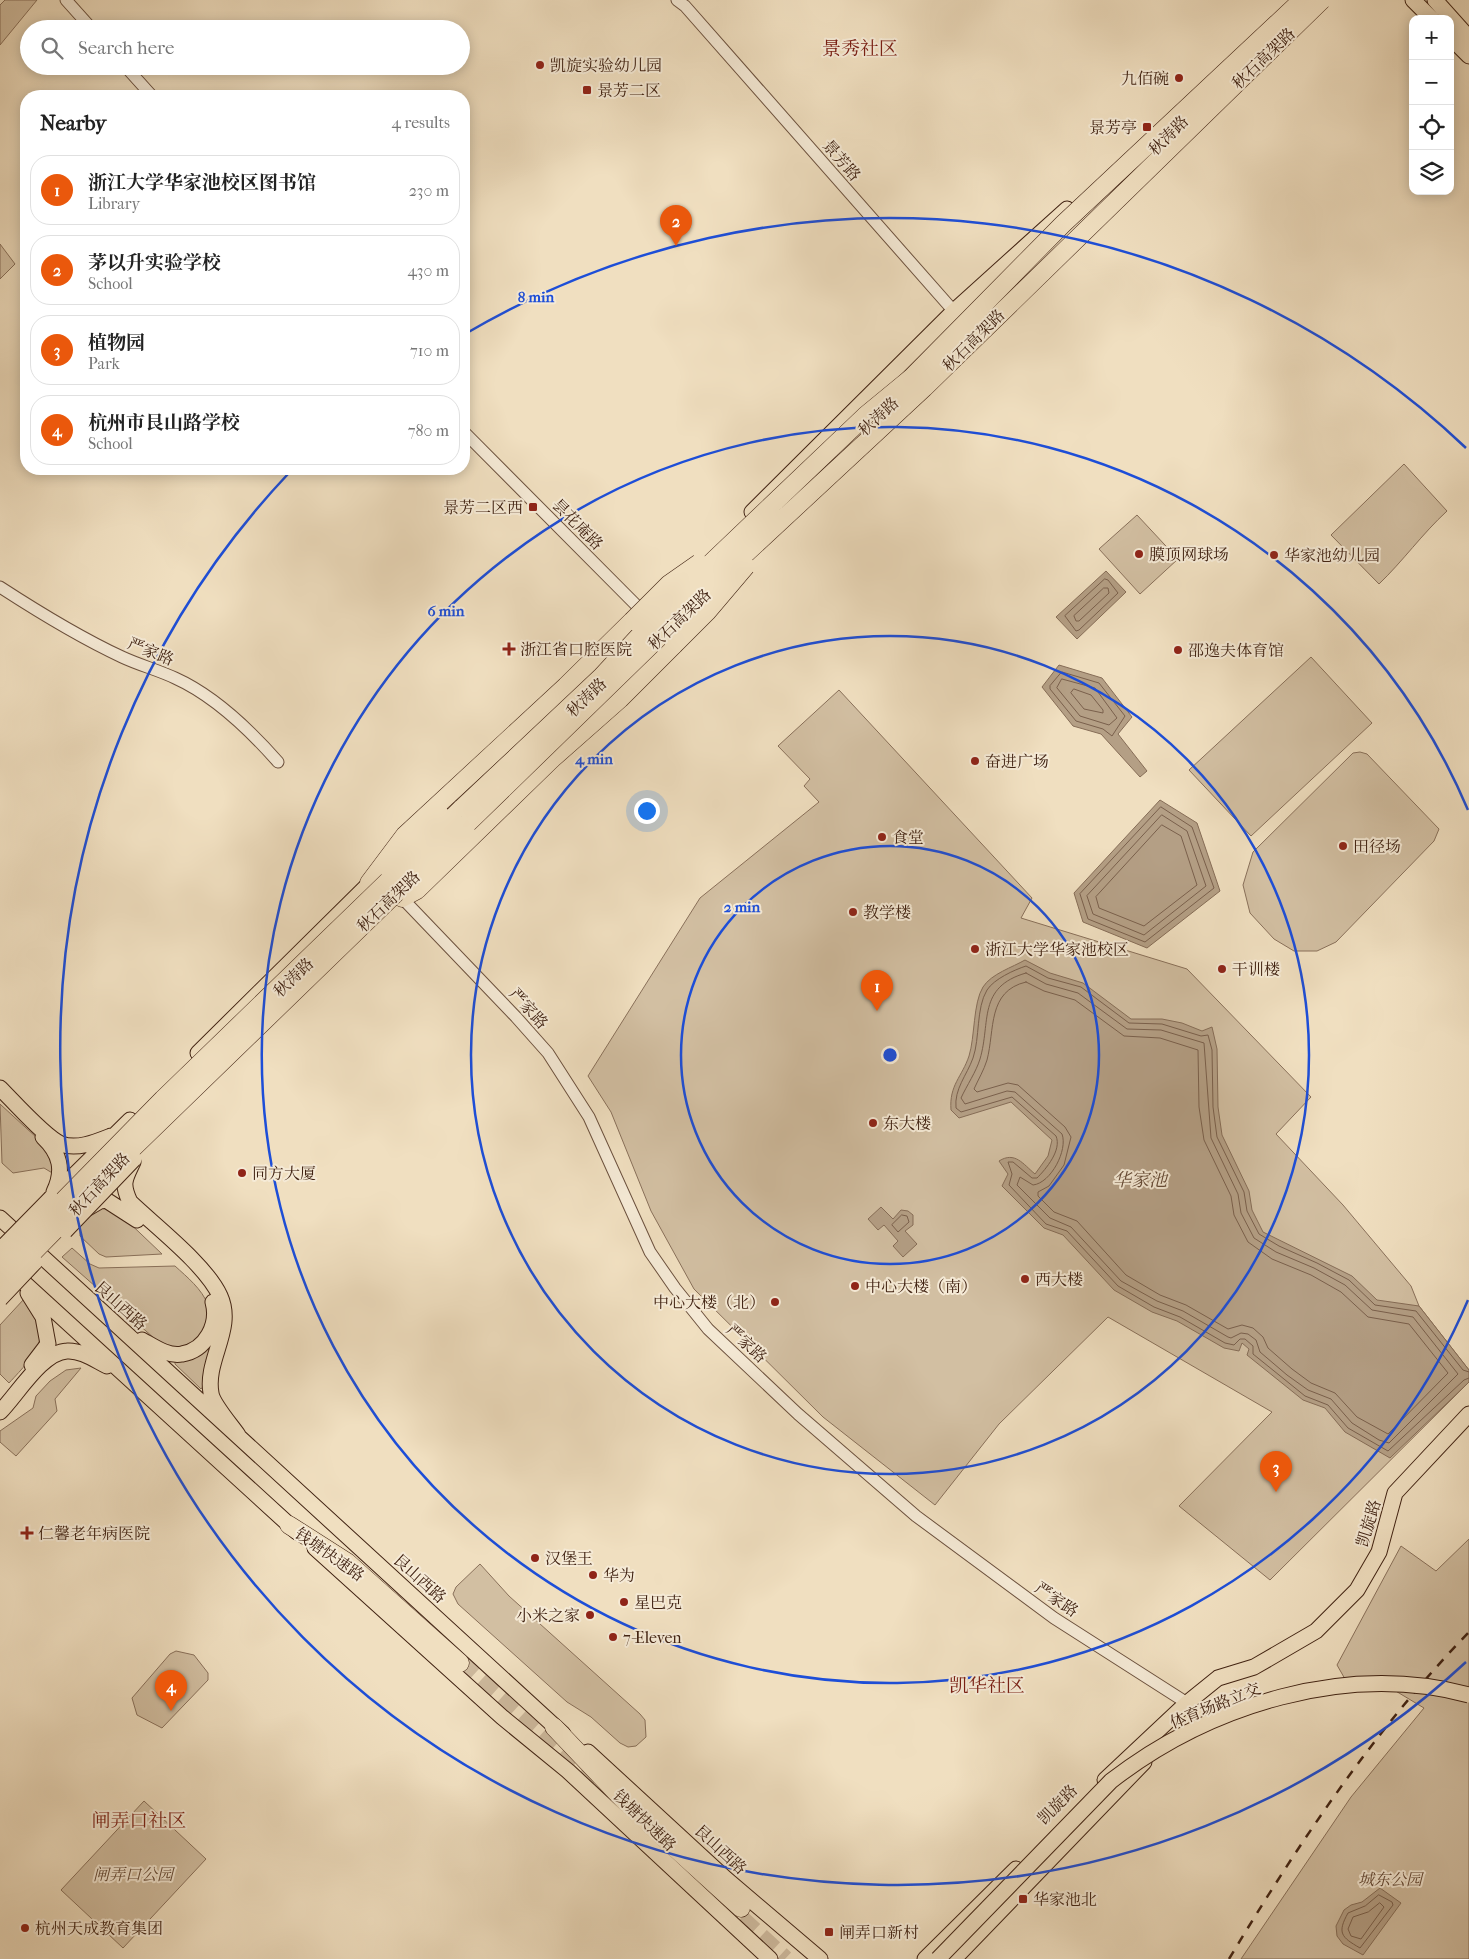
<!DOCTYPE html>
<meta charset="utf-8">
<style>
:root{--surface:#fff;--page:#f2f2f2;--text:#222;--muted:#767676;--line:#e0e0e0;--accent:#ea580c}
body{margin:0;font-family:"IM FELL French Canon","Noto Serif SC",serif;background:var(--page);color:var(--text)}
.controls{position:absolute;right:15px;top:15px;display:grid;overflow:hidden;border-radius:10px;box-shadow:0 2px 12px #0003}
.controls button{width:45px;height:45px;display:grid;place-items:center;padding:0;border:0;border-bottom:1px solid var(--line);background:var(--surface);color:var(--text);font:25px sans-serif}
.you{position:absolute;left:646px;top:810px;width:18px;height:18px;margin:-12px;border:4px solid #fff;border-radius:50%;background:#1a73e8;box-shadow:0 0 0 8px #1a73e833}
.badge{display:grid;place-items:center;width:32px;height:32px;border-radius:50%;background:var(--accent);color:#fff;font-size:16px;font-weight:700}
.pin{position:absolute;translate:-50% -41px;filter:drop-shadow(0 1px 2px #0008)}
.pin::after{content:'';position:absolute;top:26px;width:18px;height:15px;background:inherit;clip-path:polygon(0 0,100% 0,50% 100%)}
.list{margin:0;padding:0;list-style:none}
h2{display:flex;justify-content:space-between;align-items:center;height:65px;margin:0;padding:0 20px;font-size:21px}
h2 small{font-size:16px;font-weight:400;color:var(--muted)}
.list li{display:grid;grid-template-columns:32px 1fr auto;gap:15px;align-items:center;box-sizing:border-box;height:70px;margin:0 10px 10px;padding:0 10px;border:1px solid var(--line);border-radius:20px}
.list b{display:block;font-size:19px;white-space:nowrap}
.list p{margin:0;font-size:16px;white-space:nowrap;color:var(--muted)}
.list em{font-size:16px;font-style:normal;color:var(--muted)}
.icon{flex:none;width:28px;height:28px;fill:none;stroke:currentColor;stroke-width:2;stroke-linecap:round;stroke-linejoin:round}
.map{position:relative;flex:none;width:1469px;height:1959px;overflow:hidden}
.search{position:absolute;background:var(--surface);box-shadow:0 2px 12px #0003;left:20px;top:20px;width:450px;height:55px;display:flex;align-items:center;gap:12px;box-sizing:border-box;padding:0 18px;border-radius:28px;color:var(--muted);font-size:19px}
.panel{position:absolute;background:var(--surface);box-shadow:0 2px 12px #0003;left:20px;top:90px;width:450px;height:385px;border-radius:20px}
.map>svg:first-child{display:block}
.green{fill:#d2bfa2;stroke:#89705a}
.water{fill:#b49f85;stroke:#866d57}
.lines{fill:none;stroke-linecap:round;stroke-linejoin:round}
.shore{stroke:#7a604c;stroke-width:1}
.highway-tunnel{stroke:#cdb99d;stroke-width:18;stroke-dasharray:18 9;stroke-linecap:butt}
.minor-casing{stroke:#6c513e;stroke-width:13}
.major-casing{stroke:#402212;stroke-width:17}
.highway-casing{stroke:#402212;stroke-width:19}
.minor{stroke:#f5ead6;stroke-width:11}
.major{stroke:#f0dfc0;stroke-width:15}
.highway{stroke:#f0dfc0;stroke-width:18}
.rail{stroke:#402212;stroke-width:2.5;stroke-dasharray:9 9;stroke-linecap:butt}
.major-bridge-casing{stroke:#402212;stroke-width:17;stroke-linecap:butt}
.highway-bridge-casing{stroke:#402212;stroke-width:19;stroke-linecap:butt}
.major-bridge{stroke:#f0dfc0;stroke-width:15}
.highway-bridge{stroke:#f0dfc0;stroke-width:18}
.ring{fill:none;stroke:#1d4ed8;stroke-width:2.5}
.poi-dot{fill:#8f2418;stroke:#f5ead6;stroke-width:2}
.labels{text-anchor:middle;stroke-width:4;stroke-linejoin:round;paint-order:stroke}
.street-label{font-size:16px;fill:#402212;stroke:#f5ead6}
.poi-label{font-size:16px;fill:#402212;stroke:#f5ead6;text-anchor:start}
.park-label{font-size:16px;font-style:italic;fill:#644936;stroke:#f5ead6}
.water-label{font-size:18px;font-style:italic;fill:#634834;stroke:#f5ead6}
.quarter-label{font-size:19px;fill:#7a1f14;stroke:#f5ead6}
.centre{fill:#1d4ed8;stroke:#f5ead6;stroke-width:2.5}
.ring-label{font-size:15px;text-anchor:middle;font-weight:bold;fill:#1d4ed8;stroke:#f5ead6;stroke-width:4;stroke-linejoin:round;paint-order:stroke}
</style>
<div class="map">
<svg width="1469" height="1959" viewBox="0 0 1469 1959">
<rect width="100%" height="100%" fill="#f0dfc0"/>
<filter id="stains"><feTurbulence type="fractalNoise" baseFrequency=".004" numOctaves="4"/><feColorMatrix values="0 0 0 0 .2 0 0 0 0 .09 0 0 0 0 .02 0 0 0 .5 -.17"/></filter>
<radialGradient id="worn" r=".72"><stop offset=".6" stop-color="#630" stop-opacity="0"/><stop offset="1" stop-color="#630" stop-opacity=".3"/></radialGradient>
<path class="green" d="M 5,0 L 37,0 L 0,45 L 0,5 Z
M 0,244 L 15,264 L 0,279 Z
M 1404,464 L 1447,511 C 1422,534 1403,561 1379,584 L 1331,535 Z
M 1137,515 L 1178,559 L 1140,594 L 1099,549 Z
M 1311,657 L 1372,723 L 1251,836 L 1189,770 Z
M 839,690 L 1032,898 L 1021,918 L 1187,969 L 1311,1097 L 1276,1134 L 1343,1205 L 1411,1286 L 1419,1306 L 1469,1370 L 1469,1382 L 1270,1580 L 1179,1506 L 1272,1412 L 1108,1317 L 999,1424 L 935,1505 L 823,1417 L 694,1289 L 651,1211 L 611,1112 L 588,1076 L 700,898 L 819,802 L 804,786 L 810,779 L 778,746 Z
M 1360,752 L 1367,754 L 1439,829 L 1434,841 L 1336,942 L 1317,951 L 1294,951 L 1274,939 L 1250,913 L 1243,885 L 1253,852 L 1353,753 Z
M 0,1104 L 49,1149 L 54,1174 L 44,1168 L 13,1173 L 2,1163 Z
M 101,1206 L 120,1214 L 162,1254 L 106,1257 L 99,1254 L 80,1236 L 80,1224 L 95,1207 Z
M 72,1248 L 90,1264 L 99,1268 L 175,1266 C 187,1277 202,1289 208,1305 C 215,1324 197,1344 179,1347 C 174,1348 168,1347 163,1346 L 62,1257 Z
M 24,1299 C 56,1334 36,1354 9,1383 L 0,1374 L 0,1325 Z
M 209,1347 L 211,1350 L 205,1384 L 201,1389 L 175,1364 L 175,1359 Z
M 81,1368 L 55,1399 L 57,1411 L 16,1456 L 0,1442 L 0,1431 L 33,1408 L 36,1396 L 50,1381 L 66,1370 Z
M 1469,1539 L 1469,1959 L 1241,1959 L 1351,1797 L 1424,1708 L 1394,1690 L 1345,1679 L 1337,1665 L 1401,1546 L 1436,1571 Z
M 480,1564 L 509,1596 L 640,1714 L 645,1720 L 646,1737 L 636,1746 L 628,1747 L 620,1743 L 591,1717 L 567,1702 L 458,1604 L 453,1594 L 456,1587 Z
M 176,1651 L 194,1655 L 208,1673 L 208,1680 L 162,1728 L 137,1715 L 132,1698 L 170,1654 Z
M 144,1801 L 206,1859 L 123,1948 L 61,1890 Z"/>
<path class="water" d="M 1106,571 L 1126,592 L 1077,639 L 1056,617 Z
M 1059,665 L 1102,678 L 1132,717 L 1118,734 L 1147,771 L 1140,777 L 1101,734 L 1073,726 L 1042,687 Z
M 1160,800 L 1197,823 L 1220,891 L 1147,948 L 1083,922 L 1074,893 Z
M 1025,960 L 1050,973 L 1083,983 L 1131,1019 L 1162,1019 L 1182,1023 L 1202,1031 L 1212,1027 L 1217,1049 L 1218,1107 L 1222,1135 L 1249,1191 L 1252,1210 L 1263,1232 L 1352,1276 L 1377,1300 L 1419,1306 L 1469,1370 L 1469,1382 L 1390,1458 L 1345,1432 L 1325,1408 L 1303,1400 L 1247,1355 L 1249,1349 L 1242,1343 L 1239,1351 L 1224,1348 L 1177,1321 L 1152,1312 L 1114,1290 L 1063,1235 L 1044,1228 L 1002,1186 L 1008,1174 L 999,1161 C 1015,1151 1023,1164 1035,1174 L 1048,1156 L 1052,1140 L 1011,1102 L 959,1118 L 951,1110 C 949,1085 962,1077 969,1056 C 975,1037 973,1003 983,987 C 991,974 1013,967 1025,960 Z
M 881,1207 L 893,1219 L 901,1210 L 908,1211 L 913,1215 L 913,1225 L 905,1231 L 917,1244 L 903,1257 L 893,1246 L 898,1241 L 884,1225 L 878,1230 L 868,1219 Z
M 1380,1888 L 1401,1903 L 1363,1955 L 1343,1944 L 1337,1936 L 1336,1926 L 1344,1910 L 1351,1905 L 1362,1902 Z"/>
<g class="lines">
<path class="shore" d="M 1105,579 L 1108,580 L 1118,593 L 1079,630 L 1076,631 L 1065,616 Z
M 1104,588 L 1108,588 L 1109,593 L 1079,621 L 1076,621 L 1074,616 Z
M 1062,672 L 1099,683 L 1125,716 L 1112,736 L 1103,729 L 1076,721 L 1050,689 L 1050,686 Z
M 1062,679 L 1095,688 L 1117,718 L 1109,725 L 1080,716 L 1057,688 Z
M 1074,689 L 1091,695 L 1103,710 L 1103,713 L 1084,709 L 1071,693 Z
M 1161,807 L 1192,827 L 1214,888 L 1145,942 L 1088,919 L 1080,894 Z
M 1162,815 L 1187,831 L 1206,886 L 1144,935 L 1093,914 L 1087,896 Z
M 1162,825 L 1181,836 L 1197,885 L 1144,926 L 1099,908 L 1096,897 Z
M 1026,973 L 1046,984 L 1078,993 L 1127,1029 L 1161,1030 L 1204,1043 L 1211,1138 L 1238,1194 L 1241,1213 L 1254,1238 L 1276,1252 L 1314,1268 L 1345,1285 L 1372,1310 L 1413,1317 L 1458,1374 L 1389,1443 L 1379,1440 L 1352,1423 L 1331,1399 L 1308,1390 L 1287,1375 L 1260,1352 L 1256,1340 L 1248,1334 L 1241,1333 L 1231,1338 L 1228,1337 L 1183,1311 L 1157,1301 L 1121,1281 L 1071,1227 L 1050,1218 L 1017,1185 L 1020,1177 L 1033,1185 C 1051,1183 1068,1150 1062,1134 L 1015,1092 L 1007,1091 L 965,1104 L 961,1098 C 967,1085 976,1072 980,1059 C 991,1022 977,987 1026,973 Z
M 1026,982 L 1044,991 L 1075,1000 L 1124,1036 L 1160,1038 L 1198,1050 L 1199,1107 L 1204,1140 L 1231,1196 L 1234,1215 L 1248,1242 L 1272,1259 L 1311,1275 L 1341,1292 L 1368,1317 L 1409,1324 L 1448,1373 L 1388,1434 L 1357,1417 L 1335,1393 L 1311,1383 L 1292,1369 L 1268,1348 L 1263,1337 L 1253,1328 L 1242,1325 L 1228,1329 L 1186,1305 L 1160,1295 L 1126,1275 L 1077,1221 L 1054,1212 L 1038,1196 L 1038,1192 L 1049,1186 L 1064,1165 L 1071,1137 L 1065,1127 L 1018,1085 L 1008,1083 L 977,1092 L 974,1089 C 978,1080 984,1070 987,1060 C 995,1030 987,991 1026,982 Z
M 902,1215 L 907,1216 L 909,1222 L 898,1232 L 892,1225 Z
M 1469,1372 L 1463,1370 L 1416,1311 L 1375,1305 L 1349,1280 L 1317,1263 L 1279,1246 L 1259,1234 L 1247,1211 L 1244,1192 L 1217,1137 L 1213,1107 L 1212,1050 L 1208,1035 L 1201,1036 L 1162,1024 L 1129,1023 L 1081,987 L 1048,978 L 1026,966 C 1014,970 994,979 987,990 C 976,1008 980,1038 973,1058 C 967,1075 954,1089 956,1108 L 961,1112 L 1012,1097 L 1056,1136 C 1062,1150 1046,1169 1037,1178 L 1032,1178 L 1013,1162 L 1008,1162 L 1012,1174 L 1009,1185 L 1046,1224 L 1067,1231 L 1118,1286 L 1154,1307 L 1180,1317 L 1225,1343 L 1234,1345 L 1240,1339 L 1245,1339 L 1253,1346 L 1253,1354 L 1305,1396 L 1328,1405 L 1348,1428 L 1388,1451 L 1464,1380 L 1469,1378
M 1379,1895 L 1392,1902 L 1393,1905 L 1360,1948 C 1341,1937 1337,1933 1348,1913 L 1365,1906 Z
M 1380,1903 L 1384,1907 L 1361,1939 L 1351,1936 L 1348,1929 L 1353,1917 L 1368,1912 Z"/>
<path class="highway-tunnel" d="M 460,1663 L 632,1819
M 721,1900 L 785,1959"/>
<g class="minor-casing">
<path id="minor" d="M 66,0 L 92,29
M 677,0 L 685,6 L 958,316
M 125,66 L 152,96
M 464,432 L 646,615
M 0,587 C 40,613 79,637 122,657 C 139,665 158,670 175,678 C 215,696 249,729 278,762
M 402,898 L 516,1017 L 548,1053 L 589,1117 L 650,1252 L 675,1288 L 708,1329 L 798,1414 L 916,1516 L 1054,1618 L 1187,1703"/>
</g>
<g class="major-casing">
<path id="major" d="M 1413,0 L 1432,19
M 1435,0 L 1469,38
M 1450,37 L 1469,56
M 752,512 L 954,311 L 1067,209
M 395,858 L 441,813
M 198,1053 L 377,876
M 0,1088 C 14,1102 45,1137 61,1144 C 77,1150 96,1142 111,1136
M 43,1137 C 61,1154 64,1171 54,1192
M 133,1162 C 125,1179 121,1183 130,1202 C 155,1226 206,1265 220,1296 C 235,1329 205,1360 211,1393 C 212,1403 231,1425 238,1435
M 51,1198 L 130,1120
M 88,1208 L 100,1201 L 106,1200 L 137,1220
M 0,1218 L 563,1734
M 10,1270 L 297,1532
M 28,1293 L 43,1317 L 48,1344 L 32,1365
M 142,1340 C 153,1346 168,1357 182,1354 C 206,1350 219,1324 213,1302
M 0,1412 C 17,1395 42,1352 67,1351 C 81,1350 95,1360 107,1366
M 315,1548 L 502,1717 L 568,1771 L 770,1959
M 588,1752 L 726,1879 L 820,1959
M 1105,1780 L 1187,1703 L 1218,1678 L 1254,1667 L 1316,1631 L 1357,1590 L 1379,1552 L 1395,1493 L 1469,1414
M 925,1959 L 1016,1869
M 954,1959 L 1144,1762"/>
</g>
<g class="highway-casing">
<path id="highway" d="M 388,881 L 462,808
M 369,883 L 405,835 L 566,686 L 632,621
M 396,893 L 468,823
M 402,898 L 417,890 L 552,759 L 620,699 L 674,645
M 289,1525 L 347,1562 L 460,1663
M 554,1727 L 633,1810 L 741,1908"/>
</g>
<use href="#minor" class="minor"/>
<use href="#major" class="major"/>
<use href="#highway" class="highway"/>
<path class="rail" d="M 1229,1959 C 1298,1844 1375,1729 1469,1632"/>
<g class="major-bridge-casing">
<path id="major-bridge" d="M 65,1231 L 134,1159
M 0,1250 L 51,1198
M 0,1299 L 35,1262
M 938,1959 L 1111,1781 C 1209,1705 1346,1662 1469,1695"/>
</g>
<g class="highway-bridge-casing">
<path id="highway-bridge" d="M 632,621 L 669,584 L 699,563
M 674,645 L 707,612 L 746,566
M 462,808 L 601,677 L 666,607 L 715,559 L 866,415 L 911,378 L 1063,224 L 1302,0
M 468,823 L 727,571 L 924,388 L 1322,0
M 0,1265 L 163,1099 L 388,881
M 0,1286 L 64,1221 L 99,1181 L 396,893"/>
</g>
<use href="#major-bridge" class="major-bridge"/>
<use href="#highway-bridge" class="highway-bridge"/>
</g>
<g class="ring">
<circle cx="890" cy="1055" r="209"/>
<circle cx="890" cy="1055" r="419"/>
<path d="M1468 1300A628 628 0 1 1 1468 810"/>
<path d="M1466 1662A837 837 0 0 1 288 474M465 334A837 837 0 0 1 1466 448"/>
</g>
<g class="poi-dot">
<circle cx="540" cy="65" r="5"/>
<circle cx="1179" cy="78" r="5"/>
<rect x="582" y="85" width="10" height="10" rx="2.5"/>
<rect x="1142" y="122" width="10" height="10" rx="2.5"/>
<rect x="528" y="502" width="10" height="10" rx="2.5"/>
<circle cx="1139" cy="554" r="5"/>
<circle cx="1274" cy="555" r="5"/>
<path d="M506.5 641.5h5v5h5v5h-5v5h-5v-5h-5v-5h5z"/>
<circle cx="1178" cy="650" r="5"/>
<circle cx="975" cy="761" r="5"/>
<circle cx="882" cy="837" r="5"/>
<circle cx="1343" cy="846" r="5"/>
<circle cx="853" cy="912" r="5"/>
<circle cx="975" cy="949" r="5"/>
<circle cx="1222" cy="969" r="5"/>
<circle cx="873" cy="1123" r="5"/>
<circle cx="242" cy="1173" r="5"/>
<circle cx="1025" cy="1279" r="5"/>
<circle cx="855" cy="1286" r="5"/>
<circle cx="775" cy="1302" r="5"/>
<path d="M24.5 1525.5h5v5h5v5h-5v5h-5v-5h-5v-5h5z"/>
<circle cx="535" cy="1558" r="5"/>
<circle cx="593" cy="1575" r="5"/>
<circle cx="624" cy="1602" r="5"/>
<circle cx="590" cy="1615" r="5"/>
<circle cx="613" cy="1637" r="5"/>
<rect x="1018" y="1894" width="10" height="10" rx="2.5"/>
<circle cx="25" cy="1928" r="5"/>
<rect x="824" y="1927" width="10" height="10" rx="2.5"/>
</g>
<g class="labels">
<g class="street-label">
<text transform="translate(1263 58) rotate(-44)" y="6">秋石高架路</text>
<text transform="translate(1168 135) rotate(-45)" y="6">秋涛路</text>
<text transform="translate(842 160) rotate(49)" y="6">景芳路</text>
<text transform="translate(973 340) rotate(-45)" y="6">秋石高架路</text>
<text transform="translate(878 416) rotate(-43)" y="6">秋涛路</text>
<text transform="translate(578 524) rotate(45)" y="6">昙花庵路</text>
<text transform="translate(679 619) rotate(-44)" y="6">秋石高架路</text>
<text transform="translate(151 651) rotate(22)" y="6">严家路</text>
<text transform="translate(586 697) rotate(-44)" y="6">秋涛路</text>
<text transform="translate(388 901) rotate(-44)" y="6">秋石高架路</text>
<text transform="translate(293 977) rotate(-44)" y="6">秋涛路</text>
<text transform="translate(529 1008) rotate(48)" y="6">严家路</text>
<text transform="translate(99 1184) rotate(-47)" y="6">秋石高架路</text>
<text transform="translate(121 1305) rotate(42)" y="6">艮山西路</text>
<text transform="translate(747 1343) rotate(43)" y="6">严家路</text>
<text transform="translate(1368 1523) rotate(-73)" y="6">凯旋路</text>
<text transform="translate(330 1554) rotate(35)" y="6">钱塘快速路</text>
<text transform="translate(420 1578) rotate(42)" y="6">艮山西路</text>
<text transform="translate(1057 1599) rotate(34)" y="6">严家路</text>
<text transform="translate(1215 1705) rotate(-22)" y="6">体育场路立交</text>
<text transform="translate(1057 1804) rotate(-45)" y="6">凯旋路</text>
<text transform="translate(645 1820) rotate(44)" y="6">钱塘快速路</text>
<text transform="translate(721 1849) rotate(43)" y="6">艮山西路</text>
</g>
<g class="poi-label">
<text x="550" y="71">凯旋实验幼儿园</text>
<text x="1169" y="84" text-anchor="end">九佰碗</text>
<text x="597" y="96">景芳二区</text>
<text x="1137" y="133" text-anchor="end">景芳亭</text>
<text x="523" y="513" text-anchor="end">景芳二区西</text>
<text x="1149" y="560">膜顶网球场</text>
<text x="1284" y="561">华家池幼儿园</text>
<text x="520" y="655">浙江省口腔医院</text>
<text x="1188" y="656">邵逸夫体育馆</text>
<text x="985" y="767">奋进广场</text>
<text x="892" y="843">食堂</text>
<text x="1353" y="852">田径场</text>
<text x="863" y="918">教学楼</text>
<text x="985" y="955">浙江大学华家池校区</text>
<text x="1232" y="975">干训楼</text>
<text x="883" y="1129">东大楼</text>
<text x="252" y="1179">同方大厦</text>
<text x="1035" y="1285">西大楼</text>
<text x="865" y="1292">中心大楼（南）</text>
<text x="765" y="1308" text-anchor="end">中心大楼（北）</text>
<text x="38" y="1539">仁馨老年病医院</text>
<text x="545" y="1564">汉堡王</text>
<text x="603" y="1581">华为</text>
<text x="634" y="1608">星巴克</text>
<text x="580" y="1621" text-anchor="end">小米之家</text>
<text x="623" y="1643">7-Eleven</text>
<text x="1033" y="1905">华家池北</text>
<text x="35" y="1934">杭州天成教育集团</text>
<text x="839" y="1938">闸弄口新村</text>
</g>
<g class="park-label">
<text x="133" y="1880">闸弄口公园</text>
<text x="1390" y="1885">城东公园</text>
</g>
<g class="water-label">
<text x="1140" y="1186">华家池</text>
</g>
<g class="quarter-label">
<text x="860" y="55">景秀社区</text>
<text x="987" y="1692">凯华社区</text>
<text x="139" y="1827">闸弄口社区</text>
</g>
</g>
<circle cx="890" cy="1055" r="8" class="centre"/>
<g class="ring-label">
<text x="536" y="302">8 min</text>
<text x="446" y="616">6 min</text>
<text x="594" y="764">4 min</text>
<text x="742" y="912">2 min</text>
</g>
<rect width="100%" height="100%" filter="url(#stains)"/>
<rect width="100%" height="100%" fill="url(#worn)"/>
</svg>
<div class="controls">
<button>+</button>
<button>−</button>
<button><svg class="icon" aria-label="locate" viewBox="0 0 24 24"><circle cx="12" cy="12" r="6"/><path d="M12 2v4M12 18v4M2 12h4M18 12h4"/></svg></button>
<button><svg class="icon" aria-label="layers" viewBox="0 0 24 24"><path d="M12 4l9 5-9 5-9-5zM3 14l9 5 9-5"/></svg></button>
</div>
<div class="you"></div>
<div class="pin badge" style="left:877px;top:1011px">1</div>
<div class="pin badge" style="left:676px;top:246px">2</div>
<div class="pin badge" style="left:1276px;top:1492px">3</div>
<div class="pin badge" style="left:171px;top:1711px">4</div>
<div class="search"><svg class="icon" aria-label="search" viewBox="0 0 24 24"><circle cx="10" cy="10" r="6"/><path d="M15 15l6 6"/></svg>Search here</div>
<section class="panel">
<h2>Nearby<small>4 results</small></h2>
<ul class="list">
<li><span class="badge">1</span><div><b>浙江大学华家池校区图书馆</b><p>Library</p></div><em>230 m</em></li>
<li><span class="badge">2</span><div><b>茅以升实验学校</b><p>School</p></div><em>430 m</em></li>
<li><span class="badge">3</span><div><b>植物园</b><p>Park</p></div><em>710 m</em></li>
<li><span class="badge">4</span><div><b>杭州市艮山路学校</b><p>School</p></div><em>780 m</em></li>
</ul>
</section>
</div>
